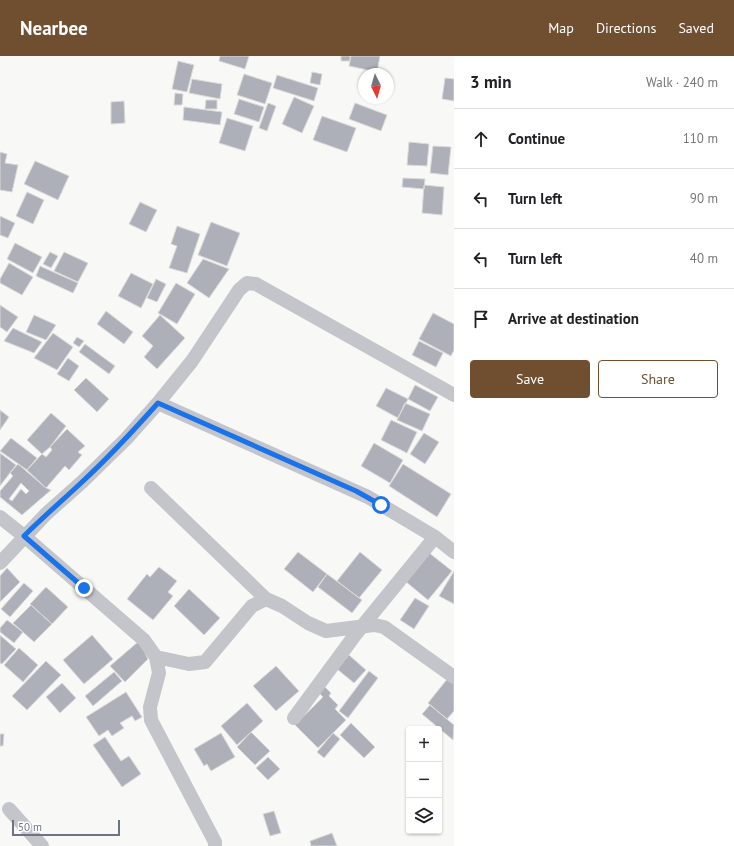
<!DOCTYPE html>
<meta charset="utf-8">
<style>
:root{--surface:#fff;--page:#f2f2f2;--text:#202124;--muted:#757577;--line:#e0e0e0;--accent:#704e30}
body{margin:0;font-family:"PT Sans",sans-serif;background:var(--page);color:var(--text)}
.controls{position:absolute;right:12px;bottom:12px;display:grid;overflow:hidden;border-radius:4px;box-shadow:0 1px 3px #0004}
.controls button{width:36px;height:36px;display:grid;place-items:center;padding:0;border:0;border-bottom:1px solid var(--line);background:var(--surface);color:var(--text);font:20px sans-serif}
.compass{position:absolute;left:358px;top:12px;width:36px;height:36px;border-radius:50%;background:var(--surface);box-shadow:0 1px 3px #0004;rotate:175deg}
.scale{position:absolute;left:12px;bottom:10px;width:108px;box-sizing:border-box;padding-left:4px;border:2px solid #6b7384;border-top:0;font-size:11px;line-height:14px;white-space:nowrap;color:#6b7384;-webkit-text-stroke:3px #fff;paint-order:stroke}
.stop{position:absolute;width:12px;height:12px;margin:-9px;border:3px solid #1a73e8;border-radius:50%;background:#fff}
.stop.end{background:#1a73e8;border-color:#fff;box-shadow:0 1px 4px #0008}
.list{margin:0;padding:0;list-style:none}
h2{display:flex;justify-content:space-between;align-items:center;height:52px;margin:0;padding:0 16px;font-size:17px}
h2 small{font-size:13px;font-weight:400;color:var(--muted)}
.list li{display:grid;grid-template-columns:26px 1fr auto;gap:12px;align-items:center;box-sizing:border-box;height:60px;padding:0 16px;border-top:1px solid var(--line)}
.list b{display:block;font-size:15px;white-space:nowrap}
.list em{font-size:13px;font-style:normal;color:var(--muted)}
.actions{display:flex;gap:8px;padding:12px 16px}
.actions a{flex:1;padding:9px 0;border:1px solid var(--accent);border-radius:4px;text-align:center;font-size:14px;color:var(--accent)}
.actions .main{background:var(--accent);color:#fff}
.icon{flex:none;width:22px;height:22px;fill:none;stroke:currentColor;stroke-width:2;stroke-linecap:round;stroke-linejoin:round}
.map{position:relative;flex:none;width:454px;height:790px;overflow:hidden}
header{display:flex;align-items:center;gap:24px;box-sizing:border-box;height:56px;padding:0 20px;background:var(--accent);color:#fff}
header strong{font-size:19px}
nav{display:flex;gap:22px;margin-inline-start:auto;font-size:14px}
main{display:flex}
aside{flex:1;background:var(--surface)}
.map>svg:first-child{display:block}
.building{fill:#adb0b8;stroke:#dadad9;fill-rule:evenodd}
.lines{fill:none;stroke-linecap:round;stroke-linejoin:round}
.minor{stroke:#c3c5ca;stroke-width:14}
.route{stroke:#1a73e8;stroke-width:5}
</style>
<header>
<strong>Nearbee</strong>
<nav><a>Map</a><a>Directions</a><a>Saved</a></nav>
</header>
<main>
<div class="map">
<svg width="454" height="790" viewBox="0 0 454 790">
<rect width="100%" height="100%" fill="#f8f9f7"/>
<path class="building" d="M 220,0 L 249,0 L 245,13 L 219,5 Z
M 341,0 L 350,0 L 350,5 L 341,5 Z
M 351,0 L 380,0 L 377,16 L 349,10 Z
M 178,5 L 194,9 L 187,36 L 172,33 Z
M 312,16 L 322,18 L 320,29 L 310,27 Z
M 244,18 L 272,27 L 265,48 L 237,39 Z
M 277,19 L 318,32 L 314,45 L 273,32 Z
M 445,22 L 454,23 L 454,45 L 442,43 Z
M 192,23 L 222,28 L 220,43 L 189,37 Z
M 175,37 L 183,38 L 182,49 L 174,49 Z
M 294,41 L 314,50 L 302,77 L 282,68 Z
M 239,43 L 264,51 L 259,66 L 234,58 Z
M 206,44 L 217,44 L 217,53 L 205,53 Z
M 124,45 L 125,67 L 111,68 L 111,46 Z
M 268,47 L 276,50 L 267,75 L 259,72 Z
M 355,47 L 387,59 L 381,75 L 349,63 Z
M 184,51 L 222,56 L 220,69 L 183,64 Z
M 322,60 L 356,72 L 347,96 L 313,84 Z
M 227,62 L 253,70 L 245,95 L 219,87 Z
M 409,86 L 429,88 L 427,110 L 407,109 Z
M 433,90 L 451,91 L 448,119 L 430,117 Z
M 0,96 L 7,98 L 5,107 L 18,109 L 12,136 L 0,134 Z
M 35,105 L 69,120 L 58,144 L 24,128 Z
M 403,122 L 425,123 L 424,133 L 402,131 Z
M 424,129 L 444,131 L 442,159 L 422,157 Z
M 27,136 L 44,144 L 33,168 L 16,160 Z
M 140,146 L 157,154 L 146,176 L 129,168 Z
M 0,160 L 15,167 L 8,182 L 0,179 Z
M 211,166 L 240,177 L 227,210 L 198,199 Z
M 177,170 L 200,178 L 187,217 L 169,212 L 177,190 L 171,188 Z
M 15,187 L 42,201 L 33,217 L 7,203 Z
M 50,196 L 58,200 L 51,212 L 43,208 Z
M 64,196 L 88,207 L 78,226 L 54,215 Z
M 203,203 L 229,213 L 209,242 L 187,227 Z
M 9,207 L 33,221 L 22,239 L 0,227 L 0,223 Z
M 40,210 L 78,227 L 73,237 L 36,220 Z
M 131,217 L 153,228 L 141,252 L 118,240 Z
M 156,223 L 166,228 L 157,246 L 147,242 Z
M 176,227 L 195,238 L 177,268 L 158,257 Z
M 0,249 L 18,261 L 7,276 L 0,271 Z
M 106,255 L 133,276 L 124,288 L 97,268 Z
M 433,257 L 454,268 L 454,294 L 451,300 L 419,283 Z
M 34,259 L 56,269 L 46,284 L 26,276 Z
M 160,259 L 185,282 L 157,313 L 144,301 L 153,290 L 142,280 Z
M 13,272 L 42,286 L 34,297 L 4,285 Z
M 53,277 L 73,291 L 57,314 L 34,302 Z
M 77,281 L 84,285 L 79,291 L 73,287 Z
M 419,285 L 443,297 L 436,311 L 412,299 Z
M 85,288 L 115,310 L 109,318 L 79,296 Z
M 68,302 L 79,310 L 69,325 L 57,318 Z
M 86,322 L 109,343 L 97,356 L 74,334 Z
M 415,329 L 438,341 L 430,355 L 408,343 Z
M 386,332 L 408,343 L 398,362 L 376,350 Z
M 405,347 L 430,358 L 422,375 L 397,364 Z
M 0,354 L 9,361 L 0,374 Z
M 51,357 L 66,370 L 50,391 L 42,398 L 27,384 Z
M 391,364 L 417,376 L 407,397 L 381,384 Z
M 67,373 L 85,390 L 78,396 L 82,399 L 69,414 L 65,410 L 46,432 L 27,414 L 42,398 L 46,401 L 52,394 L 50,391 Z
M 424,377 L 439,386 L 425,408 L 410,398 Z
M 11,382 L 37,402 L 27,414 L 0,395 Z
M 374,387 L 403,404 L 390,427 L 361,410 Z
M 0,397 L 16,409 L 0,430 Z
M 18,408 L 46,432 L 51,434 L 22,459 L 0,441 L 0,435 L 13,420 L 10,417 ZM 21,427 L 29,435 L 26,438 L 21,433 L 12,445 L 9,443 Z
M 403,408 L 451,438 L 437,461 L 389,430 Z
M 298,496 L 327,518 L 313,536 L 284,513 Z
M 360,496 L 382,514 L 359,542 L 337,525 Z
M 428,496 L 452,515 L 428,544 L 405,525 Z
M 159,511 L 177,525 L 168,536 L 173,540 L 153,564 L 127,543 L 147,518 L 150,521 Z
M 7,512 L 20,526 L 0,546 L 0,520 Z
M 454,515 L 454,548 L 439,540 Z
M 327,518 L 362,544 L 352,557 L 318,531 Z
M 24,527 L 33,535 L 10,561 L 1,553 Z
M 46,531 L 68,551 L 52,568 L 30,548 Z
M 189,533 L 220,562 L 204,579 L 174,550 Z
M 415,542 L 429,550 L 414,573 L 400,564 Z
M 31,549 L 52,568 L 34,586 L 13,567 Z
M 7,564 L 23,576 L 14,587 L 0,576 L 0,572 Z
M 0,579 L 16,593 L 2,608 L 0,607 Z
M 92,579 L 113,603 L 84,628 L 63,604 Z
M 139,585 L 148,603 L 125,626 L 110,610 Z
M 19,592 L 38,609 L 23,626 L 4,609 Z
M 349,599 L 366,614 L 354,627 L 337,613 Z
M 46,605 L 61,619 L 27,654 L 12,640 Z
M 276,610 L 299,635 L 276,655 L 253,630 Z
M 369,615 L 378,622 L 348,662 L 339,655 Z
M 114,616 L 122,625 L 93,650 L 85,640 Z
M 448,622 L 454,626 L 454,655 L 447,663 L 428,647 Z
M 62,627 L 76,642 L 60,657 L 46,641 Z
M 324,630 L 331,637 L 329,640 L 338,649 L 335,653 L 346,664 L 318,692 L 295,669 L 323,641 L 318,636 Z
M 126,636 L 142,661 L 135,665 L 132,660 L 120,667 L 124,672 L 112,680 L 108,674 L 99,680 L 86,661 Z
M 247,647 L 263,665 L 237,689 L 221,670 Z
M 430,649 L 454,669 L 453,684 L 422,658 Z
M 351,667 L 375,691 L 364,702 L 340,679 Z
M 251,676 L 270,695 L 255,709 L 237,691 Z
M 221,677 L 235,701 L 211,715 L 207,708 L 204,710 L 194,693 Z
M 333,677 L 340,683 L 324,702 L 317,696 Z
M 0,678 L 4,678 L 3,690 L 0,690 Z
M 105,681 L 121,705 L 129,700 L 141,718 L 122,731 L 93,689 Z
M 268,701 L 280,713 L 268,724 L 256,712 Z
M 274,755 L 281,777 L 270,780 L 263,758 Z
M 332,777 L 337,790 L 311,790 L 310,785 Z"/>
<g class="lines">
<path class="minor" d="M 158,347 L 368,441 L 435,481 L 454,496
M 151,432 L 266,543
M 0,461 L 24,480 L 144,584 L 156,601 L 159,617 L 150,651 L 151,664 L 215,786 L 215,790
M 0,507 L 46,458 L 82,426 L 126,383 L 158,347 L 192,305 L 239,234 L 247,227 L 256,228 L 454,339
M 156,601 L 189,608 L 205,606 L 252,550 L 266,543 L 282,550 L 308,567 L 326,575 L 374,569 L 384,571 L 454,621
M 294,662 L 355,579 L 435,481
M 9,753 L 42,790"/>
</g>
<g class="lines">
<path class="route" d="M 84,532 L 24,480 C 43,461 63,444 82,426 C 109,401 134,374 158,347 L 356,435 L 381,449"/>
</g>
</svg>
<div class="controls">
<button>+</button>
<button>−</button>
<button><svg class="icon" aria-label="layers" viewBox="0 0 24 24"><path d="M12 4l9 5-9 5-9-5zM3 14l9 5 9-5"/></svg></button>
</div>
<svg class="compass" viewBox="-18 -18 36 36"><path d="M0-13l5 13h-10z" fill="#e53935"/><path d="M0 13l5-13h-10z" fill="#757577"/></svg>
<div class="scale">50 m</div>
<div class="stop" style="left:381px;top:449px"></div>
<div class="stop end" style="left:84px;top:532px"></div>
</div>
<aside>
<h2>3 min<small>Walk · 240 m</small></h2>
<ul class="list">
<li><svg class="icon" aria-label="ahead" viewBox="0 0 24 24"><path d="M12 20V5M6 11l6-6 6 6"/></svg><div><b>Continue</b></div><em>110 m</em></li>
<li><svg class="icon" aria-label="left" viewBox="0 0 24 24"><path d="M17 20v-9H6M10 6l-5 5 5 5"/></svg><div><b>Turn left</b></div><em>90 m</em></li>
<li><svg class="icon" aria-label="left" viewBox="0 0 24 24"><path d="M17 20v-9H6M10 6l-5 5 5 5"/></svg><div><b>Turn left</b></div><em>40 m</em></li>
<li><svg class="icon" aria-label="arrive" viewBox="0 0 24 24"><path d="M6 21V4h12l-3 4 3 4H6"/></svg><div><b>Arrive at destination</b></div></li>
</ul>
<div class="actions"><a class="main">Save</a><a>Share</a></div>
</aside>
</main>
